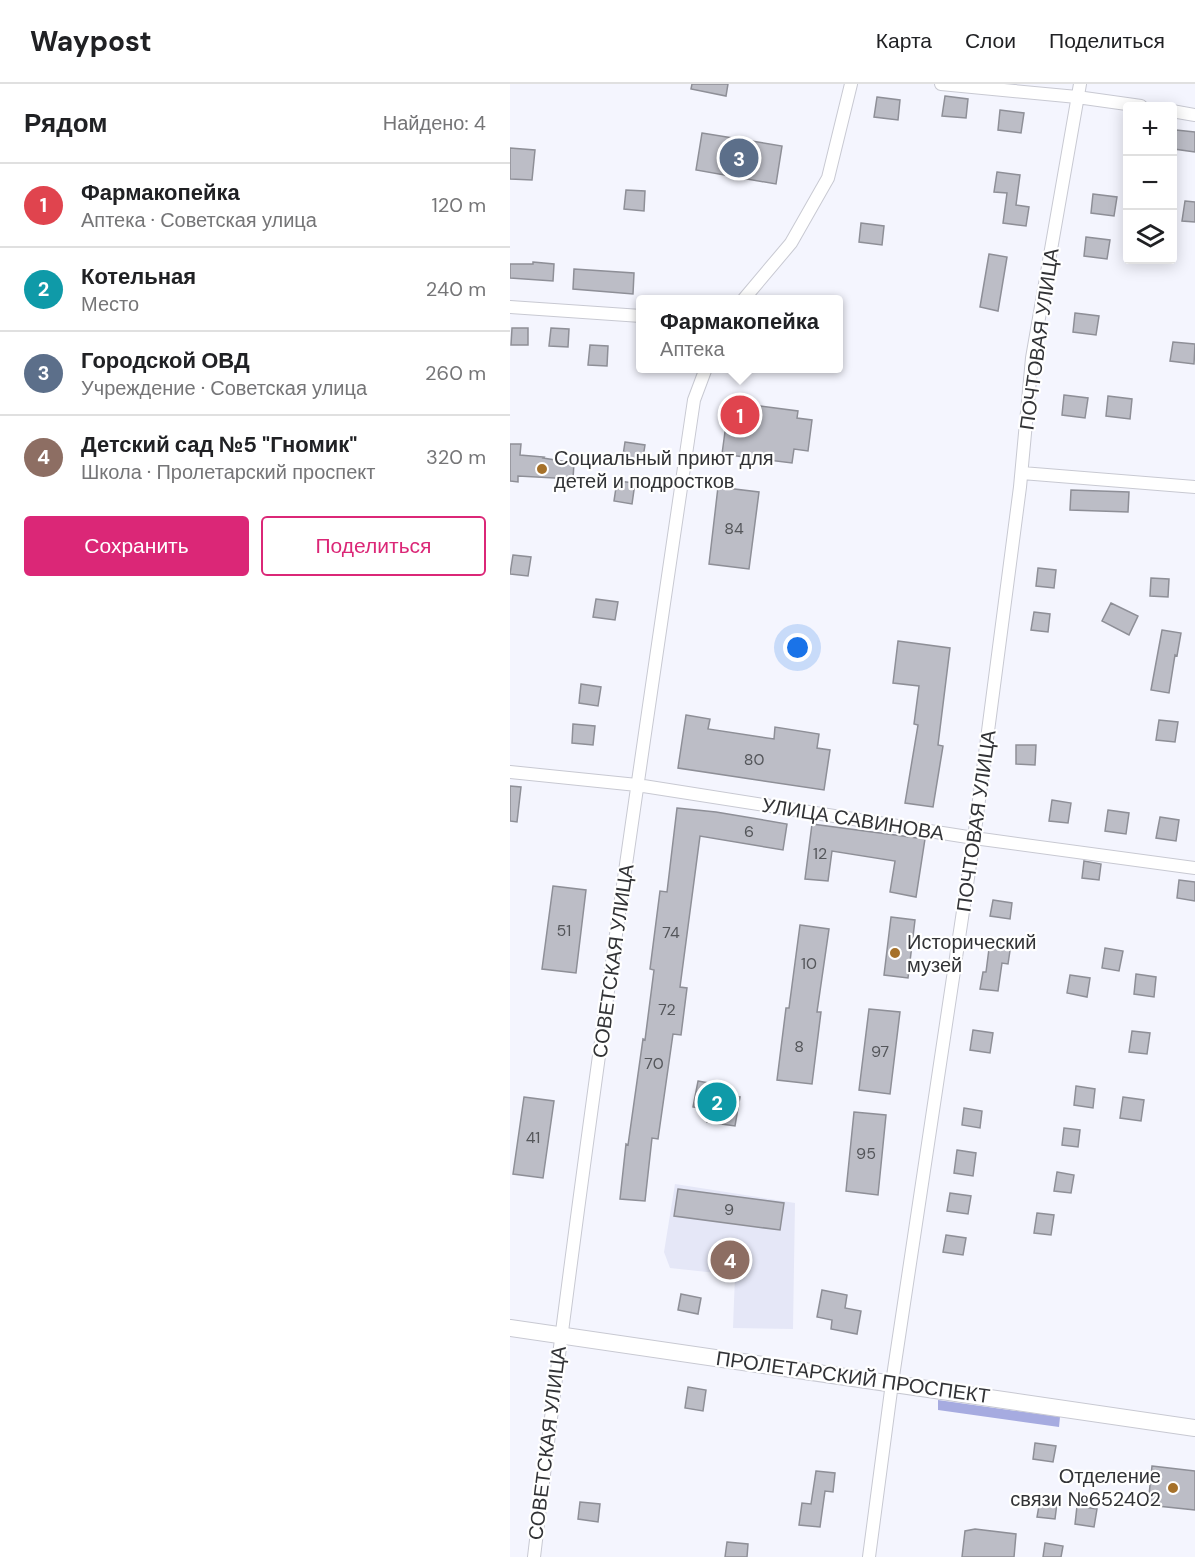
<!DOCTYPE html>
<html lang="ru">
<meta charset="utf-8">
<style>
:root{--surface:#fff;--page:#f6f6f6;--text:#202124;--muted:#757577;--line:#e0e0e0;--accent:#db2777}
body{margin:0;font-family:"DM Sans",sans-serif;background:var(--page);color:var(--text)}
.controls{position:absolute;right:18px;top:18px;display:grid;overflow:hidden;border-radius:6px;box-shadow:0 3px 15px #0003}
.controls button{width:54px;height:54px;display:grid;place-items:center;padding:0;border:0;border-bottom:2px solid var(--line);background:var(--surface);color:var(--text);font:30px sans-serif}
.you{position:absolute;left:288px;top:564px;width:21px;height:21px;margin:-15px;border:4px solid #fff;border-radius:50%;background:#1a73e8;box-shadow:0 0 0 9px #1a73e833}
.badge{display:grid;place-items:center;width:39px;height:39px;border-radius:50%;background:var(--accent);color:#fff;font-size:20px;font-weight:700}
.pin{position:absolute;translate:-50% -50%;border:3px solid #fff;box-shadow:0 2px 6px #0006}
.popup{position:absolute;left:126px;top:211px;width:207px;height:78px;box-sizing:border-box;display:grid;place-content:center;border-radius:6px;background:var(--surface);filter:drop-shadow(0 2px 4px #0005);font-size:20px;white-space:nowrap;color:var(--muted)}
.popup b{font-size:22px;color:var(--text)}
.popup::after{content:'';position:absolute;left:50%;top:100%;margin-left:-12px;border:12px solid transparent;border-top-color:var(--surface)}
.list{margin:0;padding:0;list-style:none}
h2{display:flex;justify-content:space-between;align-items:center;height:78px;margin:0;padding:0 24px;font-size:26px}
h2 small{font-size:20px;font-weight:400;color:var(--muted)}
.list li{display:grid;grid-template-columns:39px 1fr auto;gap:18px;align-items:center;box-sizing:border-box;height:84px;padding:0 24px;border-top:2px solid var(--line)}
.list b{display:block;font-size:22px;white-space:nowrap}
.list p{margin:0;font-size:20px;white-space:nowrap;color:var(--muted)}
.list em{font-size:20px;font-style:normal;color:var(--muted)}
.actions{display:flex;gap:12px;padding:18px 24px}
.actions a{flex:1;padding:14px 0;border:2px solid var(--accent);border-radius:6px;text-align:center;font-size:21px;color:var(--accent)}
.actions .main{background:var(--accent);color:#fff}
.icon{flex:none;width:33px;height:33px;fill:none;stroke:currentColor;stroke-width:2;stroke-linecap:round;stroke-linejoin:round}
.map{position:relative;flex:none;width:685px;height:1473px;overflow:hidden}
header{display:flex;align-items:center;gap:36px;box-sizing:border-box;height:84px;padding:0 30px;background:var(--surface);border-bottom:2px solid var(--line)}
header strong{font-size:28px}
nav{display:flex;gap:33px;margin-inline-start:auto;font-size:21px}
main{display:flex}
aside{flex:1;background:var(--surface)}
.map>svg:first-child{display:block}
.built{fill:#e5e7f7}
.forest{fill:#a6abe0}
.building{fill:#bcbdc6;stroke:#8e8f97;stroke-width:1.5}
.lines{fill:none;stroke-linecap:round;stroke-linejoin:round}
.street-casing{stroke:#c8c9d2;stroke-width:14}
.secondary-casing{stroke:#c8c9d2;stroke-width:18}
.street{stroke:#fff;stroke-width:12}
.secondary{stroke:#fff;stroke-width:16}
.poi-dot{fill:#a6712a;stroke:#fff;stroke-width:2}
.labels{text-anchor:middle;stroke-width:4.5;stroke-linejoin:round;paint-order:stroke}
.number-label{font-size:16px;fill:#54565a}
.street-label{font-size:20px;fill:#323336;stroke:#fff}
.poi-label{font-size:20px;fill:#323336;stroke:#fff;text-anchor:start}
</style>
<header>
<strong>Waypost</strong>
<nav><a>Карта</a><a>Слои</a><a>Поделиться</a></nav>
</header>
<main>
<aside>
<h2>Рядом<small>Найдено: 4</small></h2>
<ul class="list">
<li><span class="badge" style="background:#e0444e">1</span><div><b>Фармакопейка</b><p>Аптека · Советская улица</p></div><em>120 m</em></li>
<li><span class="badge" style="background:#0f9aa8">2</span><div><b>Котельная</b><p>Место</p></div><em>240 m</em></li>
<li><span class="badge" style="background:#5c6f8a">3</span><div><b>Городской ОВД</b><p>Учреждение · Советская улица</p></div><em>260 m</em></li>
<li><span class="badge" style="background:#8d6e63">4</span><div><b>Детский сад №5 &quot;Гномик&quot;</b><p>Школа · Пролетарский проспект</p></div><em>320 m</em></li>
</ul>
<div class="actions"><a class="main">Сохранить</a><a>Поделиться</a></div>
</aside>
<div class="map">
<svg width="685" height="1473" viewBox="0 0 685 1473">
<rect width="100%" height="100%" fill="#f4f5fe"/>
<path class="built" d="M 165,1100 L 285,1119 L 283,1245 L 223,1244 L 225,1191 L 160,1184 L 154,1168 Z"/>
<path class="forest" d="M 428,1316 L 550,1333 L 549,1343 L 428,1326 Z"/>
<path class="building" d="M 182,0 L 218,0 L 216,12 L 181,5 Z
M 435,12 L 458,15 L 456,34 L 432,32 Z
M 367,13 L 390,16 L 388,36 L 364,33 Z
M 490,26 L 514,29 L 511,49 L 488,46 Z
M 666,46 L 685,48 L 685,68 L 664,65 Z
M 192,49 L 272,62 L 266,100 L 186,86 Z
M 0,64 L 25,66 L 22,96 L 0,95 Z
M 487,88 L 510,91 L 506,121 L 519,123 L 516,142 L 493,139 L 497,109 L 484,108 Z
M 116,106 L 135,107 L 134,127 L 114,125 Z
M 583,110 L 607,113 L 604,132 L 581,129 Z
M 675,117 L 685,118 L 685,138 L 672,137 Z
M 351,139 L 374,142 L 372,161 L 349,158 Z
M 576,153 L 600,156 L 597,175 L 574,172 Z
M 479,170 L 497,173 L 488,227 L 470,223 Z
M 23,178 L 44,180 L 43,197 L 0,194 L 0,180 L 23,180 Z
M 64,185 L 124,189 L 123,210 L 63,205 Z
M 565,229 L 589,232 L 586,251 L 563,248 Z
M 2,244 L 18,244 L 18,261 L 1,261 Z
M 41,244 L 59,245 L 58,263 L 39,262 Z
M 663,258 L 685,260 L 684,280 L 660,277 Z
M 80,261 L 98,262 L 97,282 L 78,281 Z
M 554,311 L 578,314 L 575,334 L 552,331 Z
M 598,312 L 622,315 L 620,335 L 596,332 Z
M 219,318 L 288,327 L 287,334 L 302,336 L 298,367 L 284,365 L 282,379 L 212,370 Z
M 115,358 L 135,361 L 132,380 L 112,378 Z
M 0,360 L 11,360 L 10,371 L 34,373 L 33,374 L 64,379 L 63,395 L 8,392 L 8,398 L 0,397 Z
M 107,397 L 125,399 L 122,420 L 104,417 Z
M 208,403 L 249,408 L 239,485 L 199,480 Z
M 561,406 L 619,408 L 618,428 L 560,426 Z
M 3,471 L 21,473 L 18,492 L 0,490 Z
M 528,484 L 546,486 L 544,504 L 526,502 Z
M 641,494 L 659,495 L 658,513 L 640,512 Z
M 86,515 L 108,518 L 105,536 L 83,533 Z
M 601,519 L 628,532 L 619,551 L 592,537 Z
M 524,528 L 540,530 L 538,548 L 521,546 Z
M 652,546 L 671,549 L 667,572 L 665,571 L 659,609 L 641,606 Z
M 388,557 L 440,564 L 428,661 L 433,662 L 423,723 L 395,719 L 408,641 L 404,640 L 409,602 L 383,599 Z
M 71,600 L 91,603 L 88,622 L 69,619 Z
M 176,631 L 200,635 L 198,645 L 264,655 L 265,643 L 309,650 L 307,664 L 320,666 L 314,706 L 168,684 Z
M 649,636 L 668,638 L 665,658 L 646,656 Z
M 63,640 L 85,642 L 83,661 L 62,659 Z
M 506,661 L 526,661 L 525,681 L 506,680 Z
M 0,702 L 11,703 L 7,738 L 0,737 Z
M 542,716 L 561,719 L 558,739 L 539,737 Z
M 167,724 L 206,728 L 277,740 L 273,766 L 190,752 L 170,903 L 177,904 L 171,951 L 163,950 L 148,1055 L 142,1054 L 135,1117 L 110,1115 L 116,1060 L 118,1061 L 133,955 L 135,956 L 144,886 L 140,885 L 150,807 L 157,808 Z
M 598,726 L 619,729 L 616,750 L 595,747 Z
M 650,733 L 669,736 L 666,757 L 646,754 Z
M 302,740 L 415,755 L 406,813 L 380,808 L 385,777 L 322,767 L 318,797 L 295,795 Z
M 574,777 L 591,780 L 589,796 L 572,794 Z
M 669,796 L 685,798 L 685,817 L 667,814 Z
M 43,802 L 76,806 L 66,889 L 32,885 Z
M 483,816 L 502,819 L 500,835 L 480,832 Z
M 381,833 L 405,836 L 398,894 L 374,891 Z
M 290,841 L 319,845 L 307,928 L 311,928 L 302,1000 L 267,996 L 276,924 L 279,924 Z
M 480,857 L 501,860 L 498,880 L 492,879 L 488,907 L 470,905 L 473,888 L 476,888 Z
M 595,864 L 613,867 L 609,887 L 592,884 Z
M 626,890 L 646,893 L 644,913 L 624,910 Z
M 560,891 L 580,894 L 577,913 L 557,909 Z
M 359,925 L 390,928 L 380,1010 L 349,1006 Z
M 463,946 L 483,949 L 480,969 L 460,966 Z
M 622,947 L 640,949 L 637,970 L 619,968 Z
M 188,997 L 205,1000 L 204,1009 L 230,1013 L 225,1042 L 197,1038 L 199,1026 L 183,1023 Z
M 566,1002 L 585,1005 L 583,1024 L 564,1021 Z
M 14,1013 L 44,1017 L 33,1094 L 3,1090 Z
M 613,1013 L 634,1016 L 631,1037 L 610,1034 Z
M 454,1024 L 472,1027 L 470,1044 L 452,1041 Z
M 344,1028 L 376,1031 L 368,1111 L 336,1107 Z
M 554,1044 L 570,1046 L 568,1063 L 552,1061 Z
M 447,1066 L 466,1069 L 463,1092 L 444,1089 Z
M 547,1088 L 564,1091 L 561,1109 L 544,1107 Z
M 168,1105 L 274,1119 L 270,1146 L 164,1132 Z
M 440,1109 L 461,1112 L 458,1130 L 437,1127 Z
M 527,1129 L 544,1131 L 541,1151 L 524,1149 Z
M 436,1151 L 456,1154 L 453,1171 L 433,1168 Z
M 312,1206 L 337,1211 L 335,1224 L 351,1227 L 347,1250 L 321,1245 L 322,1236 L 307,1233 Z
M 171,1210 L 191,1214 L 188,1230 L 168,1226 Z
M 178,1303 L 196,1306 L 193,1327 L 175,1324 Z
M 525,1359 L 546,1362 L 543,1378 L 523,1375 Z
M 642,1382 L 685,1387 L 685,1426 L 638,1421 Z
M 306,1387 L 325,1389 L 323,1408 L 315,1407 L 310,1443 L 289,1441 L 292,1419 L 301,1420 Z
M 530,1416 L 547,1419 L 545,1435 L 527,1433 Z
M 70,1418 L 90,1420 L 88,1438 L 68,1435 Z
M 567,1422 L 587,1425 L 584,1443 L 565,1440 Z
M 465,1445 L 506,1450 L 504,1473 L 452,1473 L 455,1447 Z
M 217,1458 L 238,1460 L 237,1473 L 215,1473 Z
M 535,1459 L 553,1462 L 551,1473 L 533,1473 Z"/>
<g class="lines">
<g class="street-casing">
<path id="street" d="M 431,0 L 567,13 L 631,22
M 662,27 L 685,31
M 233,216 L 281,159 L 318,94 L 341,0
M 0,223 L 131,232
M 512,389 L 685,403
M 0,688 L 127,701 L 464,754 L 685,784
M 24,1473 C 70,1086 127,701 184,316 L 196,284
M 359,1473 L 382,1299 L 464,754 L 510,403 L 522,274 L 570,0"/>
</g>
<g class="secondary-casing">
<path id="secondary" d="M 0,1244 L 685,1344"/>
</g>
<use href="#street" class="street"/>
<use href="#secondary" class="secondary"/>
</g>
<g class="poi-dot">
<circle cx="32" cy="385" r="6"/>
<circle cx="385" cy="869" r="6"/>
<circle cx="663" cy="1404" r="6"/>
</g>
<g class="labels">
<g class="number-label">
<text x="224" y="450">84</text>
<text x="244" y="681">80</text>
<text x="239" y="753">6</text>
<text x="310" y="775">12</text>
<text x="54" y="852">51</text>
<text x="161" y="854">74</text>
<text x="299" y="885">10</text>
<text x="157" y="931">72</text>
<text x="289" y="968">8</text>
<text x="370" y="973">97</text>
<text x="144" y="985">70</text>
<text x="23" y="1059">41</text>
<text x="356" y="1075">95</text>
<text x="219" y="1131">9</text>
</g>
<g class="street-label">
<text transform="translate(529 255) rotate(-82)" y="7">ПОЧТОВАЯ УЛИЦА</text>
<text transform="translate(343 735) rotate(9)" y="7">УЛИЦА САВИНОВА</text>
<text transform="translate(466 737) rotate(-82)" y="7">ПОЧТОВАЯ УЛИЦА</text>
<text transform="translate(103 877) rotate(-82)" y="7">СОВЕТСКАЯ УЛИЦА</text>
<text transform="translate(343 1293) rotate(8)" y="7">ПРОЛЕТАРСКИЙ ПРОСПЕКТ</text>
<text transform="translate(37 1359) rotate(-83)" y="7">СОВЕТСКАЯ УЛИЦА</text>
</g>
<g class="poi-label">
<text x="44" y="381">Социальный приют для<tspan x="44" dy="23">детей и подростков</tspan></text>
<text x="397" y="865">Исторический<tspan x="397" dy="23">музей</tspan></text>
<text x="651" y="1399" text-anchor="end">Отделение<tspan x="651" dy="23">связи №652402</tspan></text>
</g>
</g>
</svg>
<div class="controls">
<button>+</button>
<button>−</button>
<button><svg class="icon" aria-label="layers" viewBox="0 0 24 24"><path d="M12 4l9 5-9 5-9-5zM3 14l9 5 9-5"/></svg></button>
</div>
<div class="you"></div>
<div class="pin badge" style="left:230px;top:331px;background:#e0444e">1</div>
<div class="popup"><b>Фармакопейка</b>Аптека</div>
<div class="pin badge" style="left:207px;top:1018px;background:#0f9aa8">2</div>
<div class="pin badge" style="left:229px;top:74px;background:#5c6f8a">3</div>
<div class="pin badge" style="left:220px;top:1176px;background:#8d6e63">4</div>
</div>
</main>
